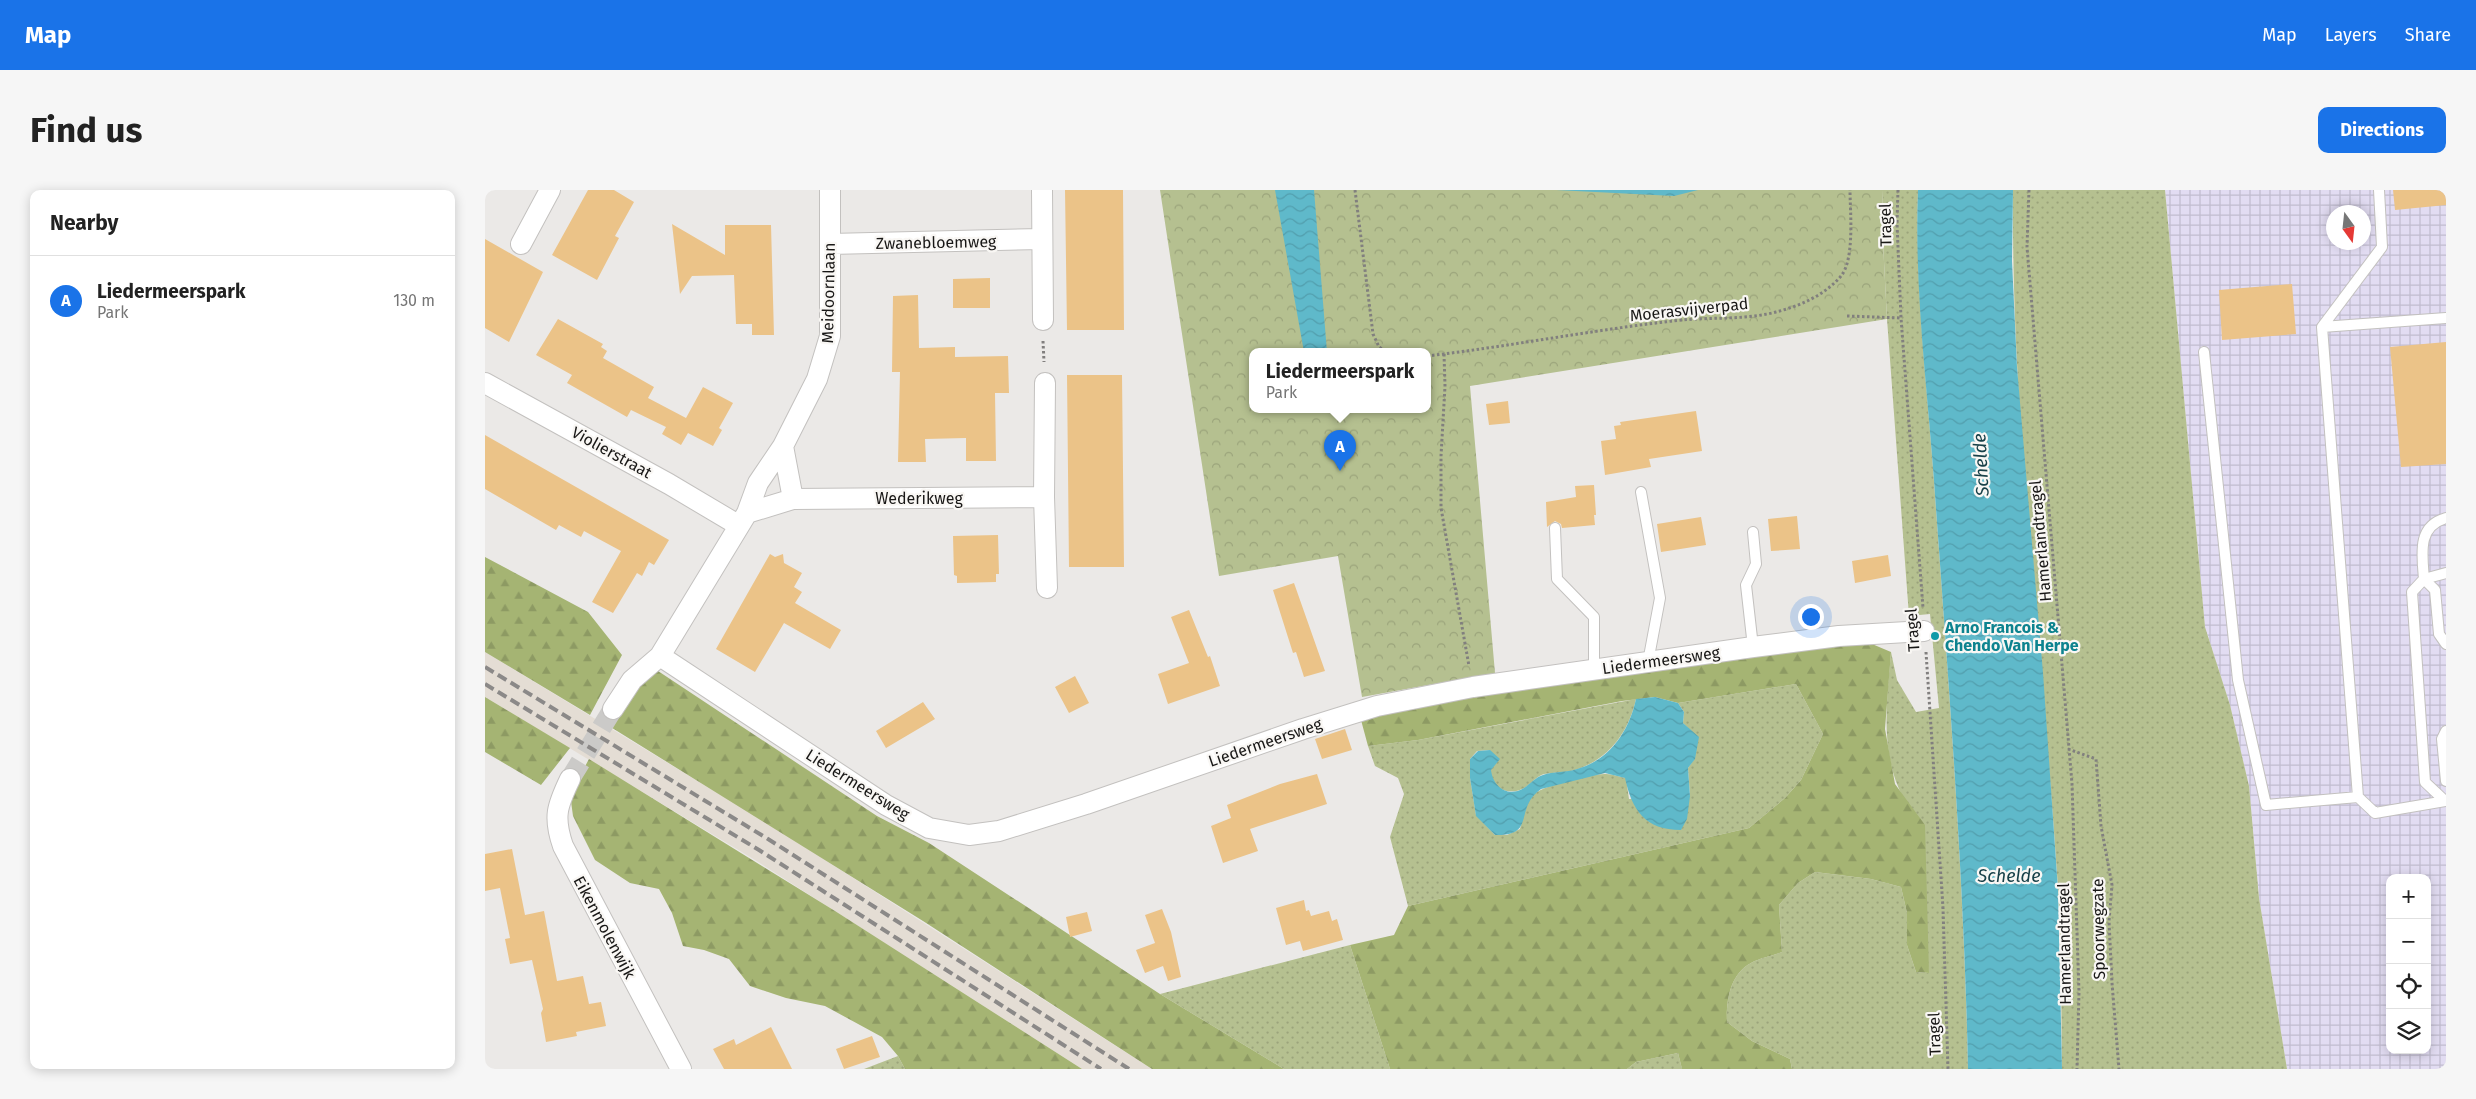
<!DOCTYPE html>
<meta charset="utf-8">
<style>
:root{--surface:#fff;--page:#f6f6f6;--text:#222;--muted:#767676;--line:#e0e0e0;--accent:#1a73e8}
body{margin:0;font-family:"Fira Sans",sans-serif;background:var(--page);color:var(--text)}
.controls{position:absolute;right:15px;bottom:15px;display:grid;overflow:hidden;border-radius:10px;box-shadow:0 2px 12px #0003}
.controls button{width:45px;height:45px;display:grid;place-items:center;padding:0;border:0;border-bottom:1px solid var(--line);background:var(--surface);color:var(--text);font:25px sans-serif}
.compass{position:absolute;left:1841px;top:15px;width:45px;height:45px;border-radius:50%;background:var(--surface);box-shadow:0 2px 12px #0003;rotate:165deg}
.you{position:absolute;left:1325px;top:426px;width:18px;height:18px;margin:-12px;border:4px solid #fff;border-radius:50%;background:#1a73e8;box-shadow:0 0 0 8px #1a73e833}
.badge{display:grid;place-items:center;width:32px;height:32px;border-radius:50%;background:var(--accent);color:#fff;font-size:16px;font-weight:700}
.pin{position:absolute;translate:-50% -41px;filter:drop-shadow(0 1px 2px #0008)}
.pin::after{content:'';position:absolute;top:26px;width:18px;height:15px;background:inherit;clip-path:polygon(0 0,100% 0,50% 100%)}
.popup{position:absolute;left:764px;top:158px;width:182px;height:65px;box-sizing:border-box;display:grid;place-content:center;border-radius:10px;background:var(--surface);filter:drop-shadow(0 1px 4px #0005);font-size:16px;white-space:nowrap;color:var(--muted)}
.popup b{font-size:19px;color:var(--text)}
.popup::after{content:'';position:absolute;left:50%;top:100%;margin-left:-10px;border:10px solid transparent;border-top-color:var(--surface)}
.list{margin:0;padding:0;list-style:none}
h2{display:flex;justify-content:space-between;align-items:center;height:65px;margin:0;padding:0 20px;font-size:21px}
h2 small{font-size:16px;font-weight:400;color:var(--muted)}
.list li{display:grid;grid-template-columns:32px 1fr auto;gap:15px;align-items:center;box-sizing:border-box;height:90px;padding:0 20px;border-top:1px solid var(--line)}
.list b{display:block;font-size:19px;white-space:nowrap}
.list p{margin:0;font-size:16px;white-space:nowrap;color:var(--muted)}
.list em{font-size:16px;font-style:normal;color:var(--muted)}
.icon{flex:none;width:28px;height:28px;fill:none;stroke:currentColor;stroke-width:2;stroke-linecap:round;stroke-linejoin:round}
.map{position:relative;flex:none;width:1961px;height:879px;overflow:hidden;border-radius:10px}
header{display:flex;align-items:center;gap:30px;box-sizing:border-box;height:70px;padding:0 25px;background:var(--accent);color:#fff}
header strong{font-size:24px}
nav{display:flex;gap:28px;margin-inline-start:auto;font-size:18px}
.intro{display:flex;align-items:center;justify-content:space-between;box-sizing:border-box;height:120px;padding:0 30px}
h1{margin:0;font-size:35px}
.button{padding:12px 22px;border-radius:10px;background:var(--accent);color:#fff;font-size:18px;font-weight:700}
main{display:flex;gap:30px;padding:0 30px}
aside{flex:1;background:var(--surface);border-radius:10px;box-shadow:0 2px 12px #0003}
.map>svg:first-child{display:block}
.built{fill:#e4ddd4}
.industrial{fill:url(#industrial-grid);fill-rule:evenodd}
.grass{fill:url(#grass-dots)}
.forest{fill:url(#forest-firs)}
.park{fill:url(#park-crowns);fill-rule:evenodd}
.water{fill:url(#water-waves)}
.building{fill:#ebc388}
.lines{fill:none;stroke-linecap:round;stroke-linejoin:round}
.street-tunnel{stroke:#cbcac8;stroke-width:20;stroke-dasharray:20 10;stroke-linecap:butt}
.lane-casing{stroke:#c3c1bf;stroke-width:12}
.street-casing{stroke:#c3c1bf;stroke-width:22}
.path{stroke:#817f7e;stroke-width:3;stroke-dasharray:2.5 2.5;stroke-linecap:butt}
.lane{stroke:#fff;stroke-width:10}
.street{stroke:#fff;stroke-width:20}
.rail{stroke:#8b8988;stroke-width:4;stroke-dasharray:10 5;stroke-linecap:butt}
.culture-dot{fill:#0f9aa8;stroke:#f9f7f4;stroke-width:2}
.labels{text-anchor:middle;stroke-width:4.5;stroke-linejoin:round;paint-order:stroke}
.street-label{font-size:16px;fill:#181716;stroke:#f9f7f4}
.culture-label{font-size:16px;font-weight:bold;fill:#0d838f;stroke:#f9f7f4;text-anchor:start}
.water-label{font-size:18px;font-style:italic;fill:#184149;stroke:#f9f7f4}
</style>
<header>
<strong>Map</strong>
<nav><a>Map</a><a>Layers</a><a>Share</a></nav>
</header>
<div class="intro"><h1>Find us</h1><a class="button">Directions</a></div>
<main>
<aside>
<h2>Nearby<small></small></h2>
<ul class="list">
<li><span class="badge">A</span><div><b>Liedermeerspark</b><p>Park</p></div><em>130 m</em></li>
</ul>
</aside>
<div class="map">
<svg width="1961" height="879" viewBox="0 0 1961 879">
<defs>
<pattern id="industrial-grid" width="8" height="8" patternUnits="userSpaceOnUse" patternTransform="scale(1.25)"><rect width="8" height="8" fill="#e2dcf2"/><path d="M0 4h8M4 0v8" fill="none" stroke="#c1bccf"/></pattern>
<pattern id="grass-dots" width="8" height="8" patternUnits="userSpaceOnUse" patternTransform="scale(1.25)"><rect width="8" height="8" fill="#b5c090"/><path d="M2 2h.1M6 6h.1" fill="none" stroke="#9ba47b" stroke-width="1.8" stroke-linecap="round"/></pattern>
<pattern id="forest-firs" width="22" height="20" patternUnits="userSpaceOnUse" patternTransform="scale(1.25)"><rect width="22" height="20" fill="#a5b473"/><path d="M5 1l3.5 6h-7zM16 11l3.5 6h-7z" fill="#8d9a63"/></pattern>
<pattern id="park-crowns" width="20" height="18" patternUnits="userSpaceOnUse" patternTransform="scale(1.25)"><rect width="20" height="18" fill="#b5c090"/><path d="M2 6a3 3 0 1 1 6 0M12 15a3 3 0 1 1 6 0" fill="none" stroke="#9ba47b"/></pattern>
<pattern id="water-waves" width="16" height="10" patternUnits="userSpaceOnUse" patternTransform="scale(1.25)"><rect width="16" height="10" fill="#5fb9ca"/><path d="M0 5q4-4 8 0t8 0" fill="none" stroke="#529ead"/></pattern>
</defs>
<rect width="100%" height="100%" fill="#ebe9e7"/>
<path class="built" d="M 0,462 L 290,638 L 667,879 L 597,879 L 270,670 L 0,507 Z"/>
<path class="industrial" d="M 1680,0 L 1961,0 L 1961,879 L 1802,879 L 1774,708 L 1764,596 L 1745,515 L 1720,437 ZM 1848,22 L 1878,22 L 1878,52 L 1848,52 ZM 1905,688 L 1942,688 L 1942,860 L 1905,860 Z"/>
<path class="grass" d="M 1398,0 L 1433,0 C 1430,97 1442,195 1449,291 C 1463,487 1479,683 1483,879 L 1307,879 L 1305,869 L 1267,851 L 1242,832 C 1241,811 1245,784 1266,773 C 1275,768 1287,766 1297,762 L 1294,715 L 1313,693 L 1330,682 L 1386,689 L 1416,697 L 1422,723 L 1422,755 L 1431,782 L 1444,783 L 1419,609 C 1394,564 1402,511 1406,462 L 1412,490 L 1431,522 L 1454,518 L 1445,424 L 1424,426 L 1402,129 L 1397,33 Z
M 1528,0 L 1680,0 L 1720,437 L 1745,515 L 1764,596 L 1774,708 L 1802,879 L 1577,879 C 1576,819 1577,758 1573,698 C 1558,465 1526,233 1528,0 Z
M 1311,494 L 1338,544 L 1316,590 L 1300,608 L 1264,638 L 923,716 L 905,647 L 919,604 L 913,588 L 890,576 L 883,556 L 933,550 L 1151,509 C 1144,541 1125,568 1093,579 C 1083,583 1070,582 1059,584 C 1051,586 1045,596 1037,599 C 1028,604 1011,601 1007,590 C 1004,582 1006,569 1005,560 L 992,561 L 985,569 L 985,588 L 991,625 L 1010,645 L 1022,645 L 1035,639 C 1038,628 1040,616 1047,606 C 1054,596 1108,583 1121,584 C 1128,584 1134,587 1141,588 L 1144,609 L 1205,606 L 1203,578 L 1210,568 L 1204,539 L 1198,533 L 1199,522 L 1193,513 Z
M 865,755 L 905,879 L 799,879 L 675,804 Z
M 1193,863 L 1197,879 L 1142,879 L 1151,872 Z
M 413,866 L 420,879 L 379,879 Z"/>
<path class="forest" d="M 0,367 L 103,422 L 137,465 L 105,525 L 0,462 Z
M 1387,454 L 1406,462 L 1400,539 L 1410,594 L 1440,635 L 1444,783 L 1431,782 L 1422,755 L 1422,723 L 1416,697 L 1386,689 L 1330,682 L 1313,693 L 1294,715 L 1297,762 C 1287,766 1275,768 1266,773 C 1245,784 1241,811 1242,832 L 1267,851 L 1305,869 L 1307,879 L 1197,879 L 1193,863 L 1151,872 L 1142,879 L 905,879 L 865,755 L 909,745 L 923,716 L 1264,638 L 1300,608 L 1316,590 L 1338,544 L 1311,494 L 1193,513 L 1170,507 L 1137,511 L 933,550 L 883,556 L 876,530 L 981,505 L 1351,456 Z
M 170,479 L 392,626 L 444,653 L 675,804 L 799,879 L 667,879 L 438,731 L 124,536 L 152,494 Z
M 0,507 L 85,558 L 56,595 L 0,562 Z
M 104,569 L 350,721 L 597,879 L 420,879 L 413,866 L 397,847 L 340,816 L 301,808 L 265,796 L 244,769 L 219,760 L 198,756 L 187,723 L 174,699 L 145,693 L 110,670 L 88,626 L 85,604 Z"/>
<path class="park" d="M 675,0 L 1398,0 L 1397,33 L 1402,129 L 985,196 L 1010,483 L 877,507 L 853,366 L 734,386 ZM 768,162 L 942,162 L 942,220 L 768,220 Z"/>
<path class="water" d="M 790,0 L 829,0 L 842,162 L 819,162 Z
M 1071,0 L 1213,0 L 1189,6 Z
M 1433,0 L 1528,0 L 1527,71 L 1532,177 L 1558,483 L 1573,700 L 1577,879 L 1483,879 C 1479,683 1463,487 1449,291 C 1442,195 1429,97 1433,0 Z
M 1170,507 L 1193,513 L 1199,522 L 1198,533 L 1214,547 L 1210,569 L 1203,578 L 1205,606 L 1202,629 L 1196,640 C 1160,640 1147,620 1140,588 L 1120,583 L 1056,599 C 1028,619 1052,646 1010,645 L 991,626 L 985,588 L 985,569 L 993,561 L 1005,560 L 1015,569 L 1006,580 C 1008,597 1023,608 1039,598 C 1045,594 1051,587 1058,585 C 1068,581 1081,583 1092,579 C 1125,570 1144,541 1151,509 Z"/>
<path class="building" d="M 103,0 L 129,0 L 149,12 L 130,46 L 134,48 L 112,90 L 67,65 Z
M 580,0 L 638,0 L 639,140 L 582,140 Z
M 1908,0 L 1961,0 L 1961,15 L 1910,20 Z
M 187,34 L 240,65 L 240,35 L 286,35 L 289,145 L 267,145 L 267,134 L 251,134 L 249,85 L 207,86 L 195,104 Z
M 0,49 L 58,82 L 24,152 L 0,138 Z
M 505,88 L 505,118 L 468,118 L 468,89 Z
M 1807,94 L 1811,144 L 1737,150 L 1734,100 Z
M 433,105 L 434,158 L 470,157 L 470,167 L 523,166 L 524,203 L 510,203 L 511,271 L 481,271 L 481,248 L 440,249 L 441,272 L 413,272 L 415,182 L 407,182 L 408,106 Z
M 73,129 L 118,154 L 116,157 L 122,161 L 118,168 L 169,197 L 163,208 L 201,228 L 218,197 L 248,213 L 234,238 L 237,240 L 228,256 L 203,243 L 196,255 L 177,244 L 181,237 L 146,220 L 142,227 L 82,193 L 87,185 L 51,165 Z
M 1961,152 L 1961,274 L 1916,277 L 1905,157 Z
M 582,185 L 637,185 L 639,377 L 584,377 Z
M 1023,211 L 1025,233 L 1004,235 L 1001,214 Z
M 1211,221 L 1217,261 L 1164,269 L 1166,277 L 1120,285 L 1116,251 L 1131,249 L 1129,236 L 1136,235 L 1135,232 Z
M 0,245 L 184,350 L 169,375 L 164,372 L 157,386 L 152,383 L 128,423 L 107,412 L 136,361 L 99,341 L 96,347 L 74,335 L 71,340 L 0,299 Z
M 1109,295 L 1111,325 L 1109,325 L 1110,335 L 1077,338 L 1076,334 L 1070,331 L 1062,337 L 1061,312 L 1091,307 L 1090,296 Z
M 1312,326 L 1315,359 L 1286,361 L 1283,329 Z
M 1216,327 L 1221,355 L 1176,362 L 1172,334 Z
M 513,345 L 514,384 L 511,384 L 511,392 L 472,393 L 472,386 L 469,385 L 468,346 Z
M 285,364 L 290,367 L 298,364 L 299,373 L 317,383 L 309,397 L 317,402 L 310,413 L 356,440 L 345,459 L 299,433 L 270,482 L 231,459 Z
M 1403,365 L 1406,386 L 1370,393 L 1367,371 Z
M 809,393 L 840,481 L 819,487 L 811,462 L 808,463 L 788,400 Z
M 704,420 L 723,467 L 725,466 L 735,496 L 683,514 L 673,484 L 704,473 L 686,427 Z
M 590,486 L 604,513 L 584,523 L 570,497 Z
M 438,512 L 450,529 L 401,558 L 391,541 Z
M 860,539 L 867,560 L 837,569 L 830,549 Z
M 832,584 L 842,614 L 765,639 L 773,661 L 738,673 L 726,636 L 746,628 L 742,615 L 795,594 Z
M 27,659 L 40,725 L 59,721 L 72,791 L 98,786 L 104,814 L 116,812 L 121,836 L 91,842 L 92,846 L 61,852 L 56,823 L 58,819 L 47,770 L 25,774 L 20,749 L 25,748 L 15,698 L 0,701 L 0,664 Z
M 819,710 L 821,721 L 824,720 L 826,726 L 844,721 L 847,731 L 852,729 L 858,750 L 818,761 L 815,751 L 801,755 L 791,718 Z
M 677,719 L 686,742 L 696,787 L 683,791 L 678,776 L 660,783 L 651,760 L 670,753 L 660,725 Z
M 602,722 L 607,741 L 585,747 L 581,727 Z
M 286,837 L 307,879 L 239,879 L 228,859 L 249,849 L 251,855 Z
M 387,846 L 395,867 L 359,879 L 351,859 Z"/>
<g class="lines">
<path class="street-tunnel" d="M 85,589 L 128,519"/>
<g class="lane-casing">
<path id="lane" d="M 1894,0 L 1897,57 L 1837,137 L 1961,128
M 1837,137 L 1873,607 L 1890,623 L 1961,611
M 1719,162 L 1753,490 L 1781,615 L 1873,607
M 1156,302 L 1175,408 L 1163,472
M 1961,328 C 1932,336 1937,364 1939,389 L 1950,400 L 1954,444 L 1961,454
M 1070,338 L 1072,389 L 1109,427 L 1109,480
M 1268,457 L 1261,395 L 1271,374 L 1268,342
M 1961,541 L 1957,549 L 1961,591
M 1960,611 L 1940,592 L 1927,402 L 1939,389 L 1961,383"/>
</g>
<g class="street-casing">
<path id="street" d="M 557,0 L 558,130
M 36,54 L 65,0
M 345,54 L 557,49
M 0,193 L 184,294 L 253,335
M 560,193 L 559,307 L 562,398
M 308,309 L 559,307
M 262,323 L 273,293 L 298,256
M 175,466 L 401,615 L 444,638 L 484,645 L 514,641 L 601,614 L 818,539 L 892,516 L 988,497 L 1268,457 L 1354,446 L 1439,441
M 128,519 L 147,490 L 175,466 L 262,323 L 308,309 L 298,256 L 332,189 L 345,146 L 345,0
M 85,589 C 72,616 68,627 78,656 L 196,879"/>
</g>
<path class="path" d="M 870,0 L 888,144 L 894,157 L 901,162
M 1413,0 L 1412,33 L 1416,128 L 1438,418
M 1544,0 L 1542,57 L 1587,594 L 1594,802 L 1592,879
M 1362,126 L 1416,128
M 558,151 L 559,172
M 959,164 L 960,196 L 956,266 L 956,318 L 984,476
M 942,166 C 1028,156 1112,139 1197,130 C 1228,127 1261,130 1291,122 C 1315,116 1340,105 1356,86 C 1370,69 1365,21 1365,0
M 1441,462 L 1458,718 L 1463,879
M 1583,559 L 1611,569 L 1616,636 L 1627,695 L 1624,731 L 1627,793 L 1634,879"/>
<use href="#lane" class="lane"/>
<use href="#street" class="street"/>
<path class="rail" d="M 0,477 L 283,649 L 644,879
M 0,494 L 274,660 L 616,879"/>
</g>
<circle class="culture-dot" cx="1450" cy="446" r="5"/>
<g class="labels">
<g class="street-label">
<text transform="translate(1400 35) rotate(-91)" y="6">Tragel</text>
<text transform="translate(451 52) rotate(-1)" y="6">Zwanebloemweg</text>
<text transform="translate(343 103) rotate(-89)" y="6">Meidoornlaan</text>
<text transform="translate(1204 119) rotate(-6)" y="6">Moerasvijverpad</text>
<text transform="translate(127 262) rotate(29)" y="6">Violierstraat</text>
<text x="434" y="314">Wederikweg</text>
<text transform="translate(1555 351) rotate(-95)" y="6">Hamerlandtragel</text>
<text transform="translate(1427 440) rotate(-94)" y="6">Tragel</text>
<text transform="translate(1176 470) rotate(-8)" y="6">Liedermeersweg</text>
<text transform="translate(780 552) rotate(-19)" y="6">Liedermeersweg</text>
<text transform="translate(373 594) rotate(32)" y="6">Liedermeersweg</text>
<text transform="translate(120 737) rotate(62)" y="6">Eikenmolenwijk</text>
<text transform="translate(1613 739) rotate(-91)" y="6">Spoorwegzate</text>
<text transform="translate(1579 754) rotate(-91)" y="6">Hamerlandtragel</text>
<text transform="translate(1449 844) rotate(-92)" y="6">Tragel</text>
</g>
<g class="culture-label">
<text x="1460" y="443">Arno Francois &amp;<tspan x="1460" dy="18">Chendo Van Herpe</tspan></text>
</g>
<g class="water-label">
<text transform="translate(1496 275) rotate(-93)" y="6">Schelde</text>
<text x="1524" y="692">Schelde</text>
</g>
</g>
</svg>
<div class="controls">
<button>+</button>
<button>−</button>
<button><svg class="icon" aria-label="locate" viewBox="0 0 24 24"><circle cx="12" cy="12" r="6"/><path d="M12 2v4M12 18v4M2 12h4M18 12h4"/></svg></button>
<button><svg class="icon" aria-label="layers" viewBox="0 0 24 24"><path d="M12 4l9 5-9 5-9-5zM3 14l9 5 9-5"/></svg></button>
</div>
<svg class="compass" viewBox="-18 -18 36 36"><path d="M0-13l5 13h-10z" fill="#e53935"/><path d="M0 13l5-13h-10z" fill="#767676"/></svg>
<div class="you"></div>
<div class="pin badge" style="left:855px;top:281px">A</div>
<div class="popup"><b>Liedermeerspark</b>Park</div>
</div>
</main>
